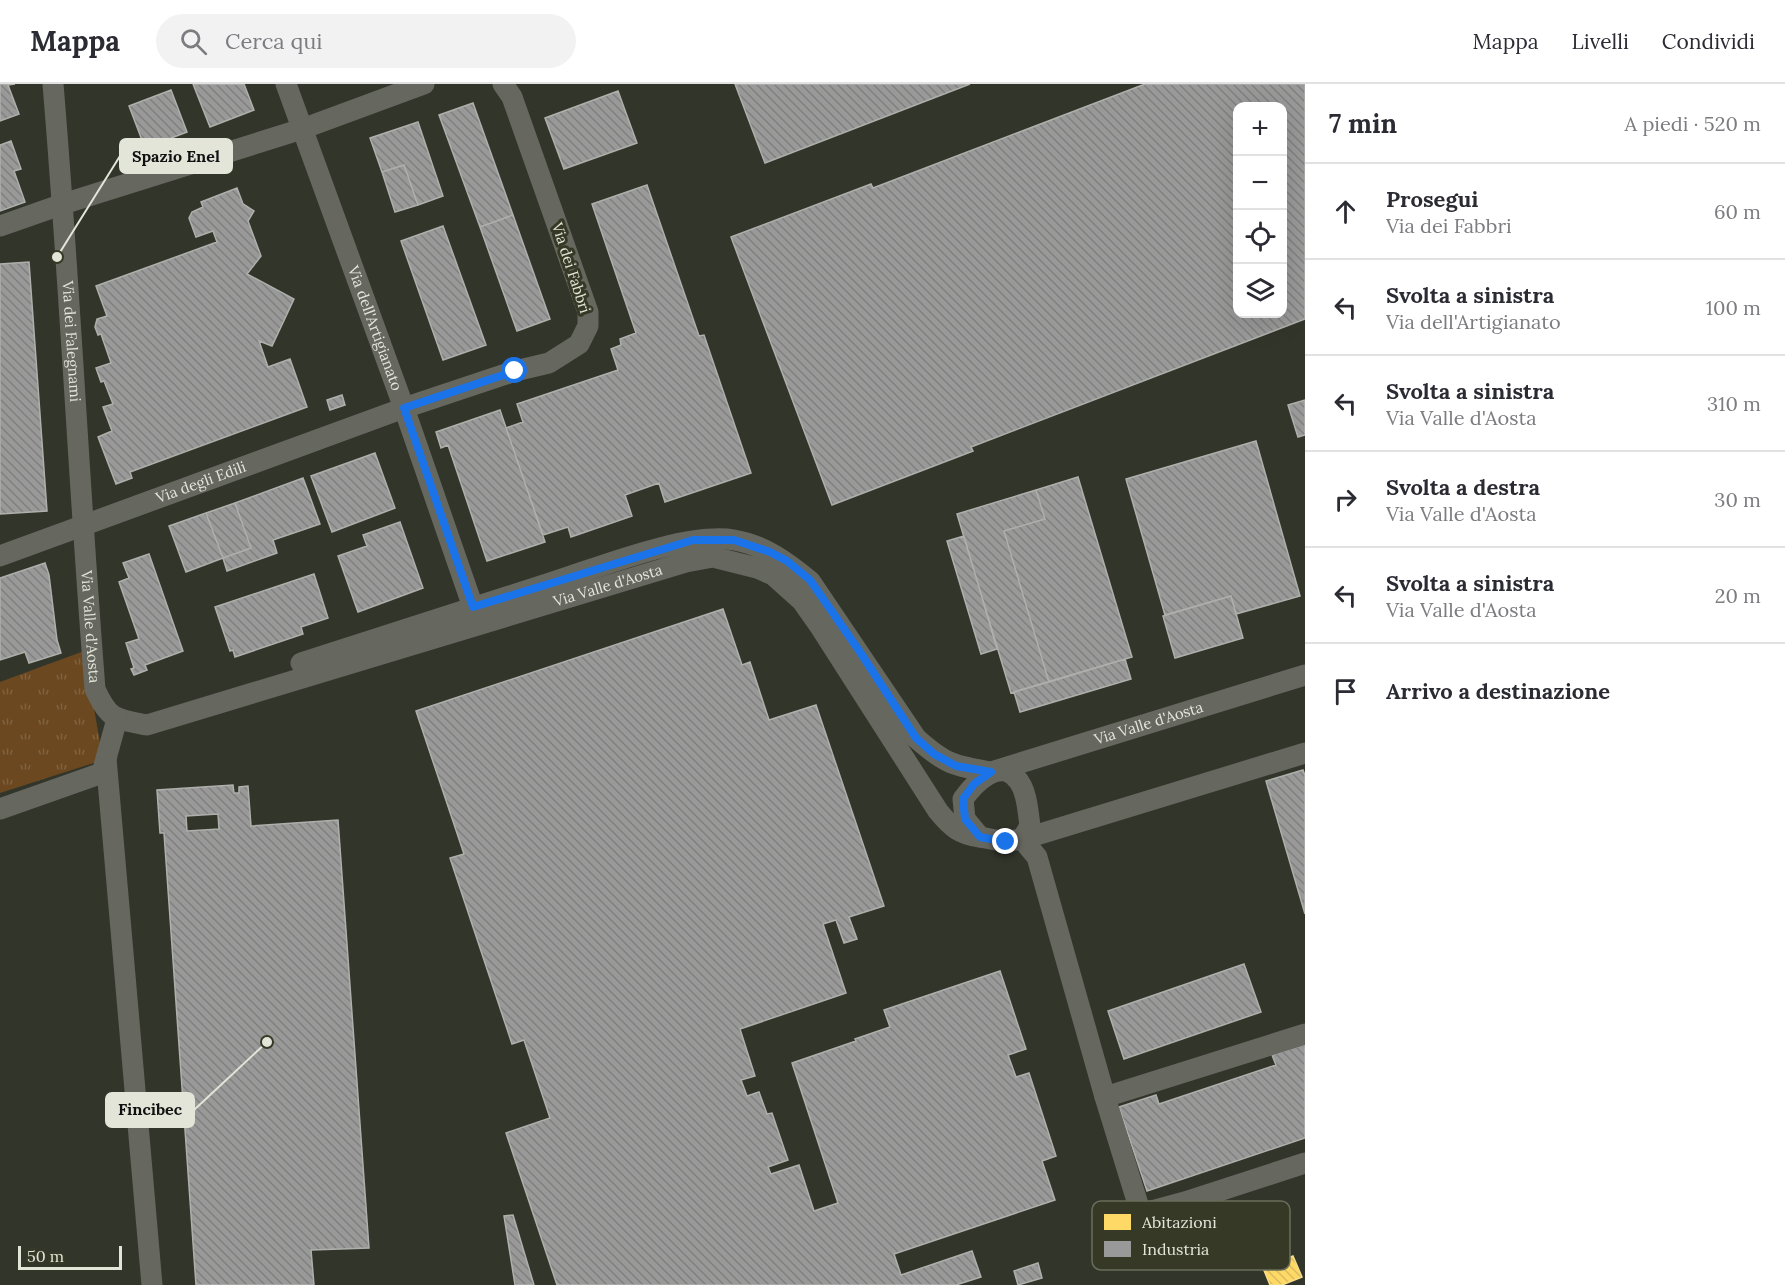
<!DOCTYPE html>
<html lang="it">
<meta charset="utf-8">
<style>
:root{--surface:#fff;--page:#f2f2f3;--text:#2b2b33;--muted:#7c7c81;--line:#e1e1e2}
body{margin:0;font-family:Lora,serif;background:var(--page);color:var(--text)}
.controls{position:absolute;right:18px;top:18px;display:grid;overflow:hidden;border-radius:12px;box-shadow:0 6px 24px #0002}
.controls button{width:54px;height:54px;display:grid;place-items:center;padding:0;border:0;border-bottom:2px solid var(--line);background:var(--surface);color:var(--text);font:30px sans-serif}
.scale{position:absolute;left:18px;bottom:15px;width:104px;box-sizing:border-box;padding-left:6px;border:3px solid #e3e5d9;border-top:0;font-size:16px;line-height:21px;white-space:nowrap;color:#e3e5d9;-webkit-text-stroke:4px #363925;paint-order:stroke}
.stop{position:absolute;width:18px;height:18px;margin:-14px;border:4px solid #1a73e8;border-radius:50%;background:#fff}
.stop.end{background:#1a73e8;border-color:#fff;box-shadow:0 2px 6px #0008}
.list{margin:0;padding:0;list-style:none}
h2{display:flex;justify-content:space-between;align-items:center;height:78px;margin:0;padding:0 24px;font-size:26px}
h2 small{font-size:20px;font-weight:400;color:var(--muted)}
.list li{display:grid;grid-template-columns:39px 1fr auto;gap:18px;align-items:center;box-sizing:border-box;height:96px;padding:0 24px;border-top:2px solid var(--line)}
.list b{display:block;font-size:22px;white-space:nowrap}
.list p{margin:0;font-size:20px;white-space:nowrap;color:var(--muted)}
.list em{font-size:20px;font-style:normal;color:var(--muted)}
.icon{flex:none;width:33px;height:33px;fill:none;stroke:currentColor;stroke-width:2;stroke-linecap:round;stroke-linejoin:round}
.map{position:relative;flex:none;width:1305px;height:1201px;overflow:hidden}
header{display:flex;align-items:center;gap:36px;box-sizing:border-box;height:84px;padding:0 30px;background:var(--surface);border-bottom:2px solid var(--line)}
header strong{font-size:28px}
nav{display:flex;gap:33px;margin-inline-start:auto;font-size:21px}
.search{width:420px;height:54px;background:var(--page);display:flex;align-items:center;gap:15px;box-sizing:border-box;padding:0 21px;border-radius:33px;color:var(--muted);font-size:22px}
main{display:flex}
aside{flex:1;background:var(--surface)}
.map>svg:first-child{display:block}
.grass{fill:url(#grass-tufts)}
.homes{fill:url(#homes-back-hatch);stroke:#f7dd88;stroke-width:1.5}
.industry{fill:url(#industry-back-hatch);stroke:#afb0ac;stroke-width:1.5;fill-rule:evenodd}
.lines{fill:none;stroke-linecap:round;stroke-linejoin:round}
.minor{stroke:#66675f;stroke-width:21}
.route{stroke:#1a73e8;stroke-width:8}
.labels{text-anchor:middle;stroke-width:6;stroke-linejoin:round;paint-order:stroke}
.street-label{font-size:15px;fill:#e3e5d9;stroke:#363925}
.key{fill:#363925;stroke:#6a6d5b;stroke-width:1.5}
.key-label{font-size:16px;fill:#e3e5d9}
.leader{fill:none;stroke:#e3e5d9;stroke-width:2}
.callout-dot{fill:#e3e5d9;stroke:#363925;stroke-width:2}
.callout{fill:#e3e5d9;stroke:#e3e5d9;stroke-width:2}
.callout-label{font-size:16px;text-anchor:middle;font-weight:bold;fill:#111}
</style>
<header>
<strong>Mappa</strong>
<div class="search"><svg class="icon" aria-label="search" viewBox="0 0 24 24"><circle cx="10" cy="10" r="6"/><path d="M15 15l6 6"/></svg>Cerca qui</div>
<nav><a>Mappa</a><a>Livelli</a><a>Condividi</a></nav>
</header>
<main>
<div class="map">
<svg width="1305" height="1201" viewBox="0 0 1305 1201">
<defs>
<pattern id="grass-tufts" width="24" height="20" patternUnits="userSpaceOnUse" patternTransform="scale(1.5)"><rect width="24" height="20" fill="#6b4820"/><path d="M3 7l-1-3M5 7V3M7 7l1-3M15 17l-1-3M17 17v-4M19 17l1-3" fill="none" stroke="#806240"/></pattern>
<pattern id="homes-back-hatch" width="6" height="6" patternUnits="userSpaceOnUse" patternTransform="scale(1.5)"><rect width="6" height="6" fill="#ffd966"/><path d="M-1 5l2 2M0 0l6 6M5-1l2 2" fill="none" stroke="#dabb5f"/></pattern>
<pattern id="industry-back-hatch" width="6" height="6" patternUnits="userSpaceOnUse" patternTransform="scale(1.5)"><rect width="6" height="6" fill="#999"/><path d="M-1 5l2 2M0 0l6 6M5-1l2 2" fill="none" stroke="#80807f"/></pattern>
</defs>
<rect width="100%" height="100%" fill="#32352a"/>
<path class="grass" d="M 84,567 L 103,676 L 0,709 L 0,598 Z"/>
<path class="homes" d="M 1293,1172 L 1302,1193 L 1282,1201 L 1270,1201 L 1263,1184 Z"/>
<path class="industry" d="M 0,0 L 15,0 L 8,1 L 19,30 L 0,37 Z
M 193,0 L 244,0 L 254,26 L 210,43 Z
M 735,0 L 970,0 L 765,79 Z
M 1145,0 L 1305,0 L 1305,235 L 971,363 L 973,367 L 832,421 L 731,153 L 871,100 L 873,104 ZM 1238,22 L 1282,22 L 1282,230 L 1238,230 Z
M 171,6 L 187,48 L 145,64 L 129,22 Z
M 618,7 L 637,59 L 564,85 L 545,34 Z
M 473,19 L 513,131 L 480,143 L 439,31 Z
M 418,38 L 443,112 L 418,121 L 404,81 L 382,88 L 370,54 Z
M 11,57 L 21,85 L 14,87 L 25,118 L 0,127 L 0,61 Z
M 404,81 L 418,121 L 395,128 L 382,88 Z
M 647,101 L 699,252 L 704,251 L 751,389 L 665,418 L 659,399 L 625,411 L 632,432 L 571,453 L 568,443 L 543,451 L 506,344 L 523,338 L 517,320 L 618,286 L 611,265 L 621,261 L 620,255 L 636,249 L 592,120 Z
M 237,104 L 243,120 L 254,127 L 248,137 L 261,172 L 247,190 L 294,215 L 272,262 L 259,257 L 268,283 L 290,275 L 307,323 L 130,388 L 132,394 L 116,400 L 98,353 L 112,347 L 103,323 L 113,320 L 104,297 L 101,298 L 96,284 L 111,279 L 101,250 L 98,251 L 95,243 L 97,235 L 107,232 L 96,202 L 217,158 L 213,147 L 196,153 L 189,134 L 192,128 L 203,123 L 201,118 Z
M 513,131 L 550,235 L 517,247 L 480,143 Z
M 443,142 L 486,261 L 443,276 L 401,157 Z
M 29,178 L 47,427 L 0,430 L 0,180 Z
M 342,311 L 345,321 L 330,326 L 327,316 Z
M 1305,316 L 1305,351 L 1298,353 L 1288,321 Z
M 500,326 L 545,458 L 487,477 L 448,361 L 441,364 L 436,348 Z
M 1256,357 L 1300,512 L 1236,530 L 1231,512 L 1165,531 L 1126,395 Z
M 375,369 L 395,424 L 332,448 L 311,392 Z
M 1078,393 L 1132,573 L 1049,598 L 1004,447 L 1045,435 L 1036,406 Z
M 303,394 L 320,440 L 273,456 L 277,469 L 227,487 L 223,474 L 251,464 L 235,419 Z
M 1036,406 L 1045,435 L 1004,447 L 1049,598 L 1011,609 L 957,430 Z
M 235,419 L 251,464 L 223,474 L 206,429 Z
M 206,429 L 223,474 L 186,488 L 169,442 Z
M 400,438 L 423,504 L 358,528 L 338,472 L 367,462 L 363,451 Z
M 964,452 L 997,565 L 981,570 L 947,457 Z
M 149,470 L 183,567 L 145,581 L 147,586 L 134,591 L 131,585 L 134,584 L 126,559 L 139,555 L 119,498 L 129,494 L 123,479 Z
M 45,479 L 49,491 L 57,556 L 61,569 L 29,579 L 25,568 L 0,576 L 0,494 Z
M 314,490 L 328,534 L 301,543 L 303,550 L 235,573 L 233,566 L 230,567 L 215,523 Z
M 1231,512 L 1243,554 L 1175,574 L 1163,532 Z
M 723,525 L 742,581 L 750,578 L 769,636 L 816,621 L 884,822 L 849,833 L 857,855 L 844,859 L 836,836 L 823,840 L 846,909 L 740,945 L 755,992 L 741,996 L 747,1012 L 759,1008 L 767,1030 L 772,1029 L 788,1076 L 768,1083 L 771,1090 L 799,1081 L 814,1127 L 838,1119 L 792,979 L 856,957 L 855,955 L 890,943 L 884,926 L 1000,887 L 1026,965 L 1008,971 L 1016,993 L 1029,989 L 1056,1072 L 1042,1077 L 1055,1116 L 894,1170 L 901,1191 L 972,1167 L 981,1193 L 956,1201 L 557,1201 L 506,1049 L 550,1034 L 524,956 L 512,960 L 450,774 L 464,770 L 416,627 Z
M 1125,575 L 1131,595 L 1020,628 L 1014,608 Z
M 1303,686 L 1305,691 L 1305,830 L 1266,697 Z
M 233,701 L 234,709 L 239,709 L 239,703 L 248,702 L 251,742 L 338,736 L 369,1164 L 311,1166 L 314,1201 L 196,1201 L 164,749 L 160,749 L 157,706 ZM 218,730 L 219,745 L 187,747 L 186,732 Z
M 1244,880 L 1261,928 L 1124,975 L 1108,927 Z
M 1305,960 L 1305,1054 L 1147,1107 L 1119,1023 L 1156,1011 L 1159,1020 L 1276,981 L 1272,971 Z
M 513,1131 L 534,1201 L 515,1201 L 504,1132 Z
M 1038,1179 L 1042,1194 L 1018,1201 L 1014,1187 Z"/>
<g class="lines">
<g class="minor">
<path id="s1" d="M 53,0 C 70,202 79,404 95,605 C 109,636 115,635 147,641 L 686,478 L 713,473 L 757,484 L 773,491 L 802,517 L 821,544 L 938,727 C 951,743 959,750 980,753"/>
<path id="s2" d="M 286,0 L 404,324 L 473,523"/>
<path d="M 0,142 L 63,120 L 302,45 L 424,0"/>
<path id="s3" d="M 0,472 L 404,324 L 515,287 L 549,279 L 579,260 L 588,242 L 588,228 L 512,13 L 503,0"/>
<path id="s4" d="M 301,579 C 385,552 469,525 553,498 C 600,483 687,448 734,456 C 764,461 787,478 810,497 L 916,654 C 945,680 954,682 991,688 L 1305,591"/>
<path d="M 106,674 L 152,1201"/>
<path d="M 0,725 L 102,689 L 117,635"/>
<path d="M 1022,755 L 1030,742 C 1028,728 1027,706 1017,695 C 999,673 974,700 963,715 L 965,735 L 980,753 L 1006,758 L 1030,753 L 1305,669"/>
<path d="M 1022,755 L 1037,773 L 1105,1013"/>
<path d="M 1305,950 L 1105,1013 L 1141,1130 L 1185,1118 L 1305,1079"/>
</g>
</g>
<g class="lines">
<path class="route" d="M 515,287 L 404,324 L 473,523 L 693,456 L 734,456 L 770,468 L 787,477 L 810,496 L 860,568 L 916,654 L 934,670 L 956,682 L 991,688 L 974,700 L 963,715 L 965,735 L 980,753 L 1006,758"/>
</g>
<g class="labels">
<g class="street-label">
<text transform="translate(571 184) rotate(72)" y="5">Via dei Fabbri</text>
<text dy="5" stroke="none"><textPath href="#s2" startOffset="260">Via dell'Artigianato</textPath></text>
<text dy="5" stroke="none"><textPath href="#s1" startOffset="258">Via dei Falegnami</textPath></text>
<text dy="5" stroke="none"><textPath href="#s3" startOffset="214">Via degli Edili</textPath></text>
<text dy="5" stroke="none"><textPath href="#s1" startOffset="1156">Via Valle d'Aosta</textPath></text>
<text dy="5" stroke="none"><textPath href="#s1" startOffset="544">Via Valle d'Aosta</textPath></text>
<text dy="5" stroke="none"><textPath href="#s4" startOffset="978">Via Valle d'Aosta</textPath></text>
</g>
</g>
<rect x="1092" y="1117" width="198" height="69" rx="9" class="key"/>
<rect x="1104" y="1130" width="27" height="16" fill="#ffd966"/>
<rect x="1104" y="1157" width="27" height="16" fill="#999"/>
<g class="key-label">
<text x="1142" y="1144">Abitazioni</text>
<text x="1142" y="1171">Industria</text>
</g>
<path class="leader" d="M57 173L120 72M267 958L194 1026"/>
<g class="callout-dot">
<circle cx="57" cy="173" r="6"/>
<circle cx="267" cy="958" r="6"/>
</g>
<g class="callout">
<rect x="120" y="55" width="112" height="34" rx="6"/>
<rect x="106" y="1009" width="88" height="34" rx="6"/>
</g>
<g class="callout-label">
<text x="176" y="78">Spazio Enel</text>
<text x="150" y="1031">Fincibec</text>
</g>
</svg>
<div class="controls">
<button>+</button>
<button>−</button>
<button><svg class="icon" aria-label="locate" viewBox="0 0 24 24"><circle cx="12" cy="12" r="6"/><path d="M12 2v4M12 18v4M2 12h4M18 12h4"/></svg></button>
<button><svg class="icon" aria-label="layers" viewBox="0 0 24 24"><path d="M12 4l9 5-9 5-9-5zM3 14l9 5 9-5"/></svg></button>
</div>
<div class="scale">50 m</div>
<div class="stop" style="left:515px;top:287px"></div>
<div class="stop end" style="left:1006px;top:758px"></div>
</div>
<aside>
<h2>7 min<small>A piedi · 520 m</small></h2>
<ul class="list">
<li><svg class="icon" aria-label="ahead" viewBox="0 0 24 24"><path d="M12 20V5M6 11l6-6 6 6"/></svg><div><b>Prosegui</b><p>Via dei Fabbri</p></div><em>60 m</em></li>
<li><svg class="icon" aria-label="left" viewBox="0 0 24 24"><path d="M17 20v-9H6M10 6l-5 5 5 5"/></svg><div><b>Svolta a sinistra</b><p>Via dell'Artigianato</p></div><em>100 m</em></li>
<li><svg class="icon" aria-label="left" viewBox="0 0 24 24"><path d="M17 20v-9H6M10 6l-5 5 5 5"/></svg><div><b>Svolta a sinistra</b><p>Via Valle d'Aosta</p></div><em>310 m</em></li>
<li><svg class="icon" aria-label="right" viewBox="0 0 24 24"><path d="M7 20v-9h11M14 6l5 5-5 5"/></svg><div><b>Svolta a destra</b><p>Via Valle d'Aosta</p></div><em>30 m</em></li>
<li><svg class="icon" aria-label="left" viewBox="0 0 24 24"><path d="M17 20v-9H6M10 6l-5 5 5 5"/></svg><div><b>Svolta a sinistra</b><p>Via Valle d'Aosta</p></div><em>20 m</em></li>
<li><svg class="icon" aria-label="arrive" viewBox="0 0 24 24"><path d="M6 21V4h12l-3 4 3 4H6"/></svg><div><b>Arrivo a destinazione</b></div></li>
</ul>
</aside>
</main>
